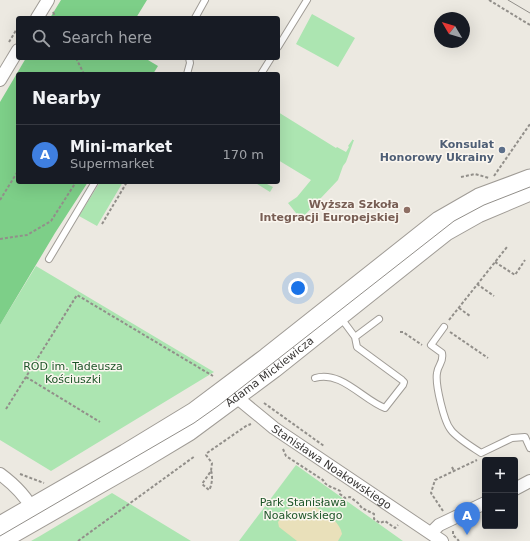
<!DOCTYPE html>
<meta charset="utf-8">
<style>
:root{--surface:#171b24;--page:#242831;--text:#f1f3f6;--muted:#9ea1a6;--line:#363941;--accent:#1a73e8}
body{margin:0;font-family:"DejaVu Sans",sans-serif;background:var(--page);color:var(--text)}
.controls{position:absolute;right:12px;bottom:12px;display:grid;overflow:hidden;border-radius:4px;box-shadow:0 4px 16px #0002}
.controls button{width:36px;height:36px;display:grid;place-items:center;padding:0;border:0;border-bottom:1px solid var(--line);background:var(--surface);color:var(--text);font:20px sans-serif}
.compass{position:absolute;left:434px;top:12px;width:36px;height:36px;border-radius:50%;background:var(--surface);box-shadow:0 4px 16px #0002;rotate:308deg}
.you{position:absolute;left:298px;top:288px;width:14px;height:14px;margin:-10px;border:3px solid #fff;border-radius:50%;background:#1a73e8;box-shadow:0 0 0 6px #1a73e833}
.badge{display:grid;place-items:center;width:26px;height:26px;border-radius:50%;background:var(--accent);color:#fff;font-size:13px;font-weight:700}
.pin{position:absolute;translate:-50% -33px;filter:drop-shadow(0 1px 2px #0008)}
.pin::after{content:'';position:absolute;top:21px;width:14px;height:12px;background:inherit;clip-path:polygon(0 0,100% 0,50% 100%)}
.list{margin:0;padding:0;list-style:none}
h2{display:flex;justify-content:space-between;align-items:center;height:52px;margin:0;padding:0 16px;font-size:17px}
h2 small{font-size:13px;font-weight:400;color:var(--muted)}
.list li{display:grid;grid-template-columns:26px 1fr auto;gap:12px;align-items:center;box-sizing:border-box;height:60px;padding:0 16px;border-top:1px solid var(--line)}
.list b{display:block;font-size:15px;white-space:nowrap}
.list p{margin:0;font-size:13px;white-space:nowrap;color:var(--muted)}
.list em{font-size:13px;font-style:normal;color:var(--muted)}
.icon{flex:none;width:22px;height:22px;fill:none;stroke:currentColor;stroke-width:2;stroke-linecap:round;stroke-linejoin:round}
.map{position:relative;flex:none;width:530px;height:541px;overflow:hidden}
.search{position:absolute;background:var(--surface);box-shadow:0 4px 16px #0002;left:16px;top:16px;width:264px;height:44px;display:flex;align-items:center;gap:10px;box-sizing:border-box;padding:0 14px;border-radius:4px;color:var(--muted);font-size:15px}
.panel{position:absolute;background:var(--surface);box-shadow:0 4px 16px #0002;left:16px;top:72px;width:264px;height:112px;border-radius:4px}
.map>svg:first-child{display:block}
.green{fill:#ace5b1}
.forest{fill:#7dcf88}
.sand{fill:#e9e0ba}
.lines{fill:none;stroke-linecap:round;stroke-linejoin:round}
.lane-casing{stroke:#a09c96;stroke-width:8}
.street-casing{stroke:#a09c96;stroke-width:14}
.secondary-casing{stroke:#a09c96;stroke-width:19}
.path{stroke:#928f8a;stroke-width:2;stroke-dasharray:3 2;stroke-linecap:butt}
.lane{stroke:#fff;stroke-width:6}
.street{stroke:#fff;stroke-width:12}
.secondary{stroke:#fff;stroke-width:17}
.tram{stroke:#918e89;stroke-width:1}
.service-dot{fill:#5c6f8a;stroke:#faf6ef;stroke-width:1.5}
.education-dot{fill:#8d6e63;stroke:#faf6ef;stroke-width:1.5}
.labels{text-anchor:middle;stroke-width:3;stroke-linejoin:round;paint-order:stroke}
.service-label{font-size:11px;font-weight:bold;fill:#4e5e75;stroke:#faf6ef;text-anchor:end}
.education-label{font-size:11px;font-weight:bold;fill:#785e54;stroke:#faf6ef;text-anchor:end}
.park-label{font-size:11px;fill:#1d5528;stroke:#faf6ef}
.street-label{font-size:11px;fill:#393735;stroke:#faf6ef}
</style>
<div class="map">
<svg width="530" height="541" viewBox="0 0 530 541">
<rect width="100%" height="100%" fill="#ece9e1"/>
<path class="green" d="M 312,14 L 355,38 L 338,67 L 296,44 Z
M 278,112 L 336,148 L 337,147 L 346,152 L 349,147 L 348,146 L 353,139 L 353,140 L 354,140 L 346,162 L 343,166 L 338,180 L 302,218 L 300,218 L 288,203 L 297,197 L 311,180 L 278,160 Z
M 100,182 L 123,182 L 97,226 L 79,216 Z
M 254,182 L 263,182 L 273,187 L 270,192 Z
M 36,266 L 214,372 L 51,471 L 0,440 L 0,325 Z
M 296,465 L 403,541 L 239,541 Z
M 112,493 L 191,541 L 31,541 L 40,536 Z"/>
<path class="forest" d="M 61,0 L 147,0 L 136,18 L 50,18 Z
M 26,58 L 148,58 L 148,60 L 158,66 L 153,74 L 18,74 L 18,182 L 88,182 L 55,233 L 0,325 L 0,102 Z"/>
<path class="sand" d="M 304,504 C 317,505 340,520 342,534 L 338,541 L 297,541 L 279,527 L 278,522 L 288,509 Z"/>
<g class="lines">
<g class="lane-casing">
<path id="lane" d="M 195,18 L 205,0
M 278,47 L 307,0
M 187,74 L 190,63 L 189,58
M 261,74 L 271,58
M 49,259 L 95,182
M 444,327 L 431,345 L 442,353 C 444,363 438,364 437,373 C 435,384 444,422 451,430 C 457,438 472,447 481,453 L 512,438 L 525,437 L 530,448
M 355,337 L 379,319
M 315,378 C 341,370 363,400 385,408 L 403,385 L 404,382 L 402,380 L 357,347 L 355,337 L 341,318"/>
</g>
<g class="street-casing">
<g id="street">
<path d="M 37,18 L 48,0"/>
<path d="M 0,80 L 18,50"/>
<path id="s1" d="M 233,391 L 240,400 L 274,428 L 442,541"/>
<path d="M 0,474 C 15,485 27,497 35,514"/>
<path d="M 515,489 L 530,481"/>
<path d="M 431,533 L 439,525 L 485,503"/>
</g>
</g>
<g class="secondary-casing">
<g id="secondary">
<path d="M 0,525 L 125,453 L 194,411 L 266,357 L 439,220 L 479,197 L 530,178"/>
<path id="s2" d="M 1,541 L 139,462 L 189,432 L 274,369 L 446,232 L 478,214 L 530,192"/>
</g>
</g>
<path class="path" d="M 489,0 L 530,25
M 53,12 L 56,18
M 9,42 L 18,27
M 76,58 L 84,74
M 494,176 L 530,124
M 461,177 L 475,174 L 489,178
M 0,200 L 18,171
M 102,224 L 127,182
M 0,239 L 27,235 L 51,221 L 76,182
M 495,262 L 515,275 L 525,260
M 477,284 L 494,296
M 459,308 L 470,316
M 449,320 L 507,247
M 400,332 L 403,332 L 422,345
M 450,332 L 488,358
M 26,377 L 100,422
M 264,403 L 324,446
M 6,409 L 77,295 L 213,376
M 283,449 L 286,456 L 323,480 C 326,487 334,487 340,491 L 340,494 L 345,498 L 350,497 L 358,503 L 362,508 L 374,514 L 374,519 L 380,523 L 385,521 L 395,528 L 398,525
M 452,467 L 454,471
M 211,471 C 213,475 212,486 209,490 L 202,484 L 211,471 L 212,463 L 206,455 L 207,453 L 246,426 L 251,424
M 20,474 L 44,483
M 443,511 L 431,493 L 435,480 L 477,460
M 453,531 L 453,535 L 459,541
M 78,541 L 195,456"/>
<use href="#lane" class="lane"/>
<use href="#street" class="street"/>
<use href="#secondary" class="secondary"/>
<path class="tram" d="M 508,0 L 530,13
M 0,536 L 194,423 L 218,406 L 454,221 L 484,205 L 530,187"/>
</g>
<circle class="service-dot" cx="502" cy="150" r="4"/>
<circle class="education-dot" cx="407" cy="210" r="4"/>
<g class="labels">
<g class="service-label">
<text x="494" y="148">Konsulat<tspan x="494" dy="13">Honorowy Ukrainy</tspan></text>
</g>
<g class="education-label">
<text x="399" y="208">Wyższa Szkoła<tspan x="399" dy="13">Integracji Europejskiej</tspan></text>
</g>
<g class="park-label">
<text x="73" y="370">ROD im. Tadeusza<tspan x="73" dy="13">Kościuszki</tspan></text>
<text x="303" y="506">Park Stanisława<tspan x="303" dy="13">Noakowskiego</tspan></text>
</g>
<g class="street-label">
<text dy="4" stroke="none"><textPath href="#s2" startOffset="318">Adama Mickiewicza</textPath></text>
<text dy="4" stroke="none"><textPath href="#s1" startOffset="125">Stanisława Noakowskiego</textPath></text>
</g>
</g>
</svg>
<div class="controls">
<button>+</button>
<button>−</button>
</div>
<svg class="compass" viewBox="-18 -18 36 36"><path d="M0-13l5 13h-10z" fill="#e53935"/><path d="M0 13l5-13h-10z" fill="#9ea1a6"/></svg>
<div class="you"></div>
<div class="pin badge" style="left:467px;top:535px;background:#3f7fe0">A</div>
<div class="search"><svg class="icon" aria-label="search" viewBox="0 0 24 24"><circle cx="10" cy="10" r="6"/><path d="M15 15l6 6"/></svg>Search here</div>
<section class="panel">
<h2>Nearby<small></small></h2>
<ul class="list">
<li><span class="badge" style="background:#3f7fe0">A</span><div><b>Mini-market</b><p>Supermarket</p></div><em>170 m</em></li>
</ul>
</section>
</div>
